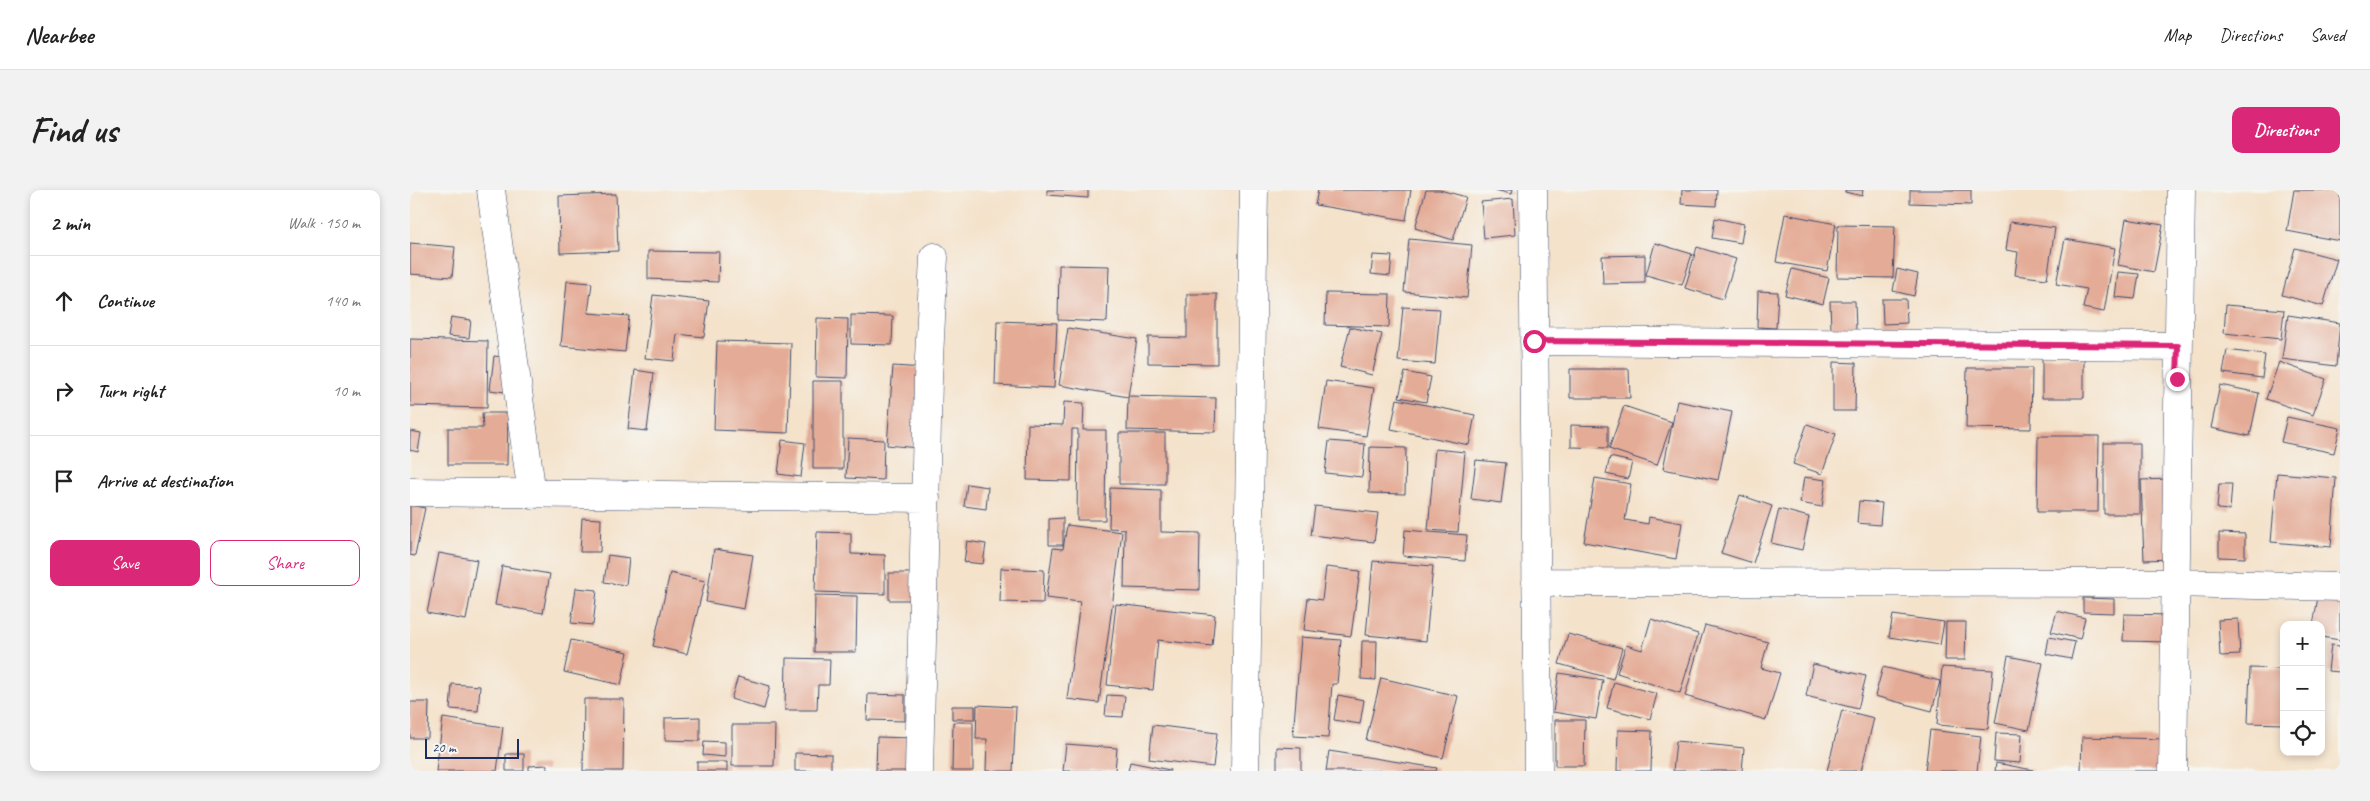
<!DOCTYPE html>
<meta charset="utf-8">
<style>
:root{--surface:#fff;--page:#f2f2f2;--text:#222;--muted:#767676;--line:#e0e0e0;--accent:#db2777}
body{margin:0;font-family:Caveat,sans-serif;background:var(--page);color:var(--text)}
.controls{position:absolute;right:15px;bottom:15px;display:grid;overflow:hidden;border-radius:10px;box-shadow:0 2px 8px #0003}
.controls button{width:45px;height:45px;display:grid;place-items:center;padding:0;border:0;border-bottom:1px solid var(--line);background:var(--surface);color:var(--text);font:25px sans-serif}
.scale{position:absolute;left:15px;bottom:12px;width:94px;box-sizing:border-box;padding-left:5px;border:2px solid #1b2f5e;border-top:0;font-size:14px;line-height:18px;white-space:nowrap;color:#1b2f5e;-webkit-text-stroke:4px #f6f6f2;paint-order:stroke}
.stop{position:absolute;width:15px;height:15px;margin:-11px;border:4px solid #db2777;border-radius:50%;background:#fff}
.stop.end{background:#db2777;border-color:#fff;box-shadow:0 1px 5px #0008}
.list{margin:0;padding:0;list-style:none}
h2{display:flex;justify-content:space-between;align-items:center;height:65px;margin:0;padding:0 20px;font-size:21px}
h2 small{font-size:16px;font-weight:400;color:var(--muted)}
.list li{display:grid;grid-template-columns:32px 1fr auto;gap:15px;align-items:center;box-sizing:border-box;height:90px;padding:0 20px;border-top:1px solid var(--line)}
.list b{display:block;font-size:19px;white-space:nowrap}
.list em{font-size:16px;font-style:normal;color:var(--muted)}
.actions{display:flex;gap:10px;padding:15px 20px}
.actions a{flex:1;padding:11px 0;border:1px solid var(--accent);border-radius:10px;text-align:center;font-size:18px;color:var(--accent)}
.actions .main{background:var(--accent);color:#fff}
.icon{flex:none;width:28px;height:28px;fill:none;stroke:currentColor;stroke-width:2;stroke-linecap:round;stroke-linejoin:round}
.map{position:relative;flex:none;width:1930px;height:581px;overflow:hidden;border-radius:10px}
header{display:flex;align-items:center;gap:30px;box-sizing:border-box;height:70px;padding:0 25px;background:var(--surface);border-bottom:1px solid var(--line)}
header strong{font-size:24px}
nav{display:flex;gap:28px;margin-inline-start:auto;font-size:18px}
.intro{display:flex;align-items:center;justify-content:space-between;box-sizing:border-box;height:120px;padding:0 30px}
h1{margin:0;font-size:35px}
.button{padding:12px 22px;border-radius:10px;background:var(--accent);color:#fff;font-size:18px;font-weight:700}
main{display:flex;gap:30px;padding:0 30px}
aside{flex:1;background:var(--surface);border-radius:10px;box-shadow:0 2px 8px #0003}
.map>svg:first-child{display:block}
.building{fill:#e4ac97}
.lines{fill:none;stroke-linecap:round;stroke-linejoin:round}
.minor-casing{stroke:#3c4a6e;stroke-width:29}
.minor{stroke:#fff;stroke-width:28}
.route{stroke:#db2777;stroke-width:6}
</style>
<header>
<strong>Nearbee</strong>
<nav><a>Map</a><a>Directions</a><a>Saved</a></nav>
</header>
<div class="intro"><h1>Find us</h1><a class="button">Directions</a></div>
<main>
<aside>
<h2>2 min<small>Walk · 150 m</small></h2>
<ul class="list">
<li><svg class="icon" aria-label="ahead" viewBox="0 0 24 24"><path d="M12 20V5M6 11l6-6 6 6"/></svg><div><b>Continue</b></div><em>140 m</em></li>
<li><svg class="icon" aria-label="right" viewBox="0 0 24 24"><path d="M7 20v-9h11M14 6l5 5-5 5"/></svg><div><b>Turn right</b></div><em>10 m</em></li>
<li><svg class="icon" aria-label="arrive" viewBox="0 0 24 24"><path d="M6 21V4h12l-3 4 3 4H6"/></svg><div><b>Arrive at destination</b></div></li>
</ul>
<div class="actions"><a class="main">Save</a><a>Share</a></div>
</aside>
<div class="map">
<svg width="1930" height="581" viewBox="0 0 1930 581">
<rect width="100%" height="100%" fill="#f6f6f2"/>
<filter id="ink" filterUnits="userSpaceOnUse"><feTurbulence type="fractalNoise" baseFrequency=".02" numOctaves="2"/><feDisplacementMap in="SourceGraphic" scale="10" xChannelSelector="R" yChannelSelector="G"/><feConvolveMatrix kernelMatrix="1 2 1 2 8 2 1 2 1" color-interpolation-filters="sRGB"/></filter>
<filter id="wash" filterUnits="userSpaceOnUse"><feTurbulence type="fractalNoise" baseFrequency=".0096" numOctaves="4" result="noise"/><feDisplacementMap in="SourceGraphic" scale="20" xChannelSelector="R" yChannelSelector="G"/><feGaussianBlur stdDeviation="1.12" result="paint"/><feColorMatrix in="noise" values="0 0 0 0 0 0 0 0 0 0 0 0 0 0 0 0 0 1.4 0 .05"/><feComposite in="paint" operator="in"/></filter>
<g filter="url(#wash)">
<rect width="100%" height="100%" fill="#f4e2ca"/>
<g id="blocks">
<path class="building" d="M 637,0 L 678,0 L 678,8 L 637,5 Z
M 908,0 L 1001,0 L 996,30 L 905,15 Z
M 1016,0 L 1030,0 L 1056,7 L 1043,50 L 1005,38 Z
M 1085,0 L 1102,0 L 1101,4 Z
M 1272,0 L 1307,0 L 1306,16 L 1271,14 Z
M 1435,0 L 1453,0 L 1452,6 L 1435,2 Z
M 1500,0 L 1561,0 L 1561,15 L 1500,13 Z
M 1884,0 L 1930,0 L 1930,51 L 1877,41 Z
M 206,4 L 208,61 L 150,63 L 149,6 Z
M 1103,9 L 1105,45 L 1074,48 L 1071,12 Z
M 1375,24 L 1426,34 L 1417,81 L 1366,72 Z
M 1305,28 L 1334,34 L 1331,53 L 1302,48 Z
M 1716,29 L 1753,35 L 1744,82 L 1708,75 Z
M 1600,32 L 1645,38 L 1637,89 L 1605,85 L 1608,62 L 1596,60 Z
M 1428,35 L 1485,36 L 1483,88 L 1427,87 Z
M 999,49 L 1062,55 L 1057,108 L 994,102 Z
M 1655,49 L 1705,58 L 1694,122 L 1673,118 L 1677,99 L 1646,94 Z
M 0,53 L 45,57 L 42,87 L 0,84 Z
M 1245,53 L 1282,64 L 1272,95 L 1236,85 Z
M 1287,57 L 1326,69 L 1313,109 L 1275,98 Z
M 1885,58 L 1927,69 L 1913,116 L 1872,105 Z
M 238,61 L 309,62 L 308,92 L 238,89 Z
M 963,65 L 982,66 L 980,86 L 961,84 Z
M 1235,65 L 1235,93 L 1193,94 L 1192,66 Z
M 649,75 L 699,76 L 697,132 L 648,130 Z
M 1382,79 L 1419,88 L 1413,114 L 1375,105 Z
M 1487,79 L 1508,84 L 1504,106 L 1483,101 Z
M 1708,82 L 1729,84 L 1725,109 L 1705,107 Z
M 157,91 L 182,93 L 178,123 L 219,126 L 215,162 L 151,156 Z
M 1348,101 L 1368,102 L 1366,138 L 1347,137 Z
M 916,103 L 980,104 L 979,137 L 915,135 Z
M 777,104 L 807,104 L 807,174 L 738,173 L 738,147 L 777,148 Z
M 243,105 L 299,111 L 294,147 L 267,144 L 264,171 L 235,168 Z
M 1472,109 L 1496,109 L 1497,133 L 1473,134 Z
M 1420,111 L 1445,111 L 1446,140 L 1421,140 Z
M 1816,115 L 1874,120 L 1871,149 L 1814,143 Z
M 993,117 L 1030,119 L 1025,174 L 988,171 Z
M 441,125 L 483,126 L 482,155 L 441,154 Z
M 1878,125 L 1930,133 L 1926,176 L 1872,169 Z
M 41,127 L 61,130 L 59,148 L 38,146 Z
M 407,128 L 438,129 L 437,188 L 406,187 Z
M 587,131 L 647,133 L 644,198 L 585,195 Z
M 940,137 L 972,144 L 962,185 L 930,177 Z
M 658,138 L 727,149 L 718,207 L 649,195 Z
M 0,149 L 78,151 L 77,218 L 0,216 Z
M 307,151 L 381,153 L 378,243 L 304,240 Z
M 1817,160 L 1855,165 L 1852,188 L 1813,183 Z
M 84,166 L 99,168 L 95,202 L 80,200 Z
M 1632,167 L 1674,167 L 1674,208 L 1632,208 Z
M 1423,172 L 1446,173 L 1445,221 L 1423,221 Z
M 1869,172 L 1916,189 L 1903,225 L 1856,209 Z
M 483,176 L 514,178 L 508,258 L 477,255 Z
M 1557,178 L 1622,178 L 1621,239 L 1556,238 Z
M 1160,179 L 1219,179 L 1220,208 L 1160,208 Z
M 225,180 L 244,183 L 237,241 L 218,239 Z
M 995,182 L 1021,187 L 1016,212 L 989,207 Z
M 403,191 L 433,191 L 433,279 L 403,279 Z
M 916,191 L 964,198 L 956,246 L 909,239 Z
M 1810,195 L 1849,203 L 1840,246 L 1801,238 Z
M 718,206 L 806,208 L 805,242 L 717,240 Z
M 987,209 L 1065,225 L 1059,255 L 981,239 Z
M 1267,211 L 1322,222 L 1308,290 L 1253,279 Z
M 654,212 L 674,213 L 673,240 L 696,240 L 695,330 L 667,330 L 668,239 L 662,239 L 661,291 L 617,290 L 618,234 L 653,235 Z
M 1214,216 L 1262,232 L 1247,275 L 1199,259 Z
M 72,223 L 98,223 L 97,275 L 38,275 L 38,238 L 73,238 Z
M 1877,227 L 1930,238 L 1924,263 L 1871,252 Z
M 1397,234 L 1426,244 L 1412,284 L 1383,274 Z
M 1161,235 L 1198,236 L 1198,258 L 1161,257 Z
M 0,241 L 11,243 L 8,262 L 0,260 Z
M 709,243 L 755,243 L 755,294 L 709,294 Z
M 1628,246 L 1689,246 L 1688,322 L 1627,322 Z
M 438,248 L 474,250 L 473,290 L 436,288 Z
M 372,250 L 395,253 L 391,287 L 368,284 Z
M 919,251 L 955,254 L 952,287 L 915,283 Z
M 1694,253 L 1730,253 L 1730,324 L 1694,324 Z
M 960,257 L 996,258 L 995,304 L 959,303 Z
M 1025,259 L 1055,262 L 1048,342 L 1018,340 Z
M 1200,267 L 1222,272 L 1218,289 L 1196,284 Z
M 1066,270 L 1096,273 L 1091,313 L 1061,309 Z
M 1867,283 L 1926,288 L 1921,357 L 1861,352 Z
M 1394,287 L 1416,290 L 1412,317 L 1390,313 Z
M 1185,288 L 1221,294 L 1215,330 L 1238,334 L 1239,327 L 1272,333 L 1266,369 L 1174,352 Z
M 1760,289 L 1762,369 L 1734,370 L 1731,290 Z
M 557,294 L 578,297 L 576,319 L 554,316 Z
M 1809,294 L 1822,294 L 1820,320 L 1807,319 Z
M 700,298 L 751,300 L 751,342 L 790,343 L 789,400 L 714,398 L 715,339 L 699,338 Z
M 1330,305 L 1362,316 L 1343,373 L 1311,363 Z
M 1449,311 L 1472,313 L 1470,335 L 1447,333 Z
M 0,315 L 15,318 L 5,366 L 0,365 Z
M 905,316 L 968,323 L 964,352 L 901,345 Z
M 1369,319 L 1399,327 L 1392,360 L 1361,353 Z
M 172,328 L 191,329 L 190,362 L 170,362 Z
M 653,328 L 653,355 L 639,355 L 639,329 Z
M 657,335 L 712,342 L 689,513 L 657,509 L 670,412 L 636,408 L 643,358 L 653,359 Z
M 995,340 L 1057,345 L 1055,371 L 993,366 Z
M 407,342 L 441,343 L 441,364 L 475,365 L 475,404 L 405,402 Z
M 1809,343 L 1835,344 L 1835,368 L 1809,367 Z
M 557,351 L 576,354 L 573,374 L 554,372 Z
M 304,359 L 343,365 L 334,419 L 296,412 Z
M 29,363 L 67,370 L 56,430 L 17,423 Z
M 198,365 L 219,368 L 216,395 L 194,392 Z
M 963,371 L 1023,376 L 1016,451 L 956,445 Z
M 92,376 L 140,384 L 133,423 L 85,415 Z
M 916,377 L 950,381 L 941,446 L 894,440 L 898,408 L 912,410 Z
M 591,378 L 634,380 L 633,413 L 590,412 Z
M 260,383 L 295,391 L 277,464 L 243,456 Z
M 479,383 L 505,383 L 505,410 L 479,410 Z
M 166,398 L 187,400 L 183,435 L 161,433 Z
M 405,405 L 447,406 L 446,462 L 404,462 Z
M 1908,407 L 1930,411 L 1930,450 L 1911,447 L 1911,435 L 1903,435 Z
M 1673,408 L 1704,409 L 1704,423 L 1673,422 Z
M 706,414 L 805,425 L 802,456 L 748,450 L 743,500 L 697,495 Z
M 1647,421 L 1675,428 L 1670,449 L 1641,442 Z
M 1714,424 L 1761,425 L 1760,452 L 1713,451 Z
M 1483,425 L 1534,432 L 1530,455 L 1479,447 Z
M 1241,429 L 1288,444 L 1270,503 L 1207,483 L 1216,455 L 1232,460 Z
M 1828,429 L 1830,465 L 1810,466 L 1808,430 Z
M 1536,432 L 1556,432 L 1555,470 L 1535,470 Z
M 1295,435 L 1358,452 L 1351,478 L 1370,483 L 1356,530 L 1275,506 Z
M 1158,444 L 1212,458 L 1203,489 L 1149,474 Z
M 891,447 L 931,450 L 927,494 L 922,494 L 918,548 L 883,546 Z
M 1639,447 L 1665,452 L 1661,469 L 1636,464 Z
M 161,450 L 218,462 L 211,495 L 154,482 Z
M 952,451 L 967,451 L 966,490 L 951,489 Z
M 1921,455 L 1930,456 L 1930,482 L 1918,481 Z
M 1598,466 L 1633,473 L 1619,540 L 1585,533 Z
M 376,468 L 420,469 L 419,495 L 408,495 L 407,520 L 375,520 Z
M 1403,474 L 1456,486 L 1448,519 L 1396,506 Z
M 1473,477 L 1530,491 L 1522,521 L 1465,506 Z
M 1532,477 L 1583,480 L 1578,539 L 1527,535 Z
M 1840,478 L 1874,479 L 1874,534 L 1838,533 Z
M 1149,483 L 1193,490 L 1186,529 L 1143,522 Z
M 328,487 L 360,496 L 354,519 L 321,509 Z
M 971,488 L 1048,506 L 1033,568 L 956,550 Z
M 1204,492 L 1247,504 L 1240,529 L 1197,518 Z
M 42,494 L 70,496 L 68,521 L 40,519 Z
M 458,504 L 495,505 L 495,531 L 457,530 Z
M 697,505 L 715,506 L 713,527 L 695,526 Z
M 928,505 L 954,510 L 950,534 L 924,530 Z
M 174,509 L 214,509 L 213,581 L 173,581 Z
M 0,512 L 19,512 L 18,548 L 0,548 Z
M 567,515 L 606,517 L 603,581 L 576,581 L 577,549 L 566,549 Z
M 542,516 L 565,516 L 565,529 L 542,529 Z
M 1432,520 L 1464,528 L 1451,581 L 1417,581 Z
M 290,527 L 290,551 L 255,550 L 255,528 Z
M 33,528 L 93,537 L 87,581 L 26,581 Z
M 1145,530 L 1175,530 L 1174,576 L 1145,576 Z
M 543,532 L 563,532 L 563,581 L 542,581 Z
M 322,535 L 365,535 L 364,576 L 322,576 Z
M 743,535 L 807,543 L 803,577 L 739,569 Z
M 1208,540 L 1242,541 L 1241,581 L 1207,581 Z
M 1520,540 L 1571,546 L 1567,581 L 1515,581 Z
M 1586,543 L 1612,544 L 1610,573 L 1584,571 Z
M 467,547 L 502,548 L 501,581 L 466,581 Z
M 1672,547 L 1756,549 L 1756,581 L 1671,581 Z
M 294,551 L 315,552 L 315,567 L 293,565 Z
M 1266,551 L 1334,558 L 1332,581 L 1263,581 Z
M 656,554 L 707,558 L 705,581 L 653,581 Z
M 867,557 L 891,558 L 891,581 L 867,581 Z
M 919,561 L 1027,578 L 1026,581 L 916,581 Z
M 385,563 L 421,564 L 421,581 L 385,581 Z
M 96,564 L 114,564 L 114,581 L 96,581 Z
M 287,572 L 317,572 L 317,581 L 287,581 Z
M 720,572 L 760,580 L 760,581 L 718,581 Z
M 1586,573 L 1623,580 L 1623,581 L 1585,581 Z
M 137,575 L 137,581 L 119,581 L 119,576 Z"/>
</g>
</g>
<g filter="url(#ink)">
<use href="#blocks" fill-opacity="0" stroke="#3c4a6e" stroke-width="1"/>
<g class="lines">
<g class="minor-casing">
<path id="minor" d="M 81,0 L 122,305
M 1123,0 L 1128,581
M 1124,151 L 1768,156
M 0,302 L 516,308
M 1126,392 L 1765,393 L 1930,397
M 509,581 L 518,189 L 524,67
M 835,581 L 844,0
M 1763,581 L 1771,0"/>
</g>
<use href="#minor" class="minor"/>
</g>
</g>
<g class="lines" filter="url(#ink)">
<path class="route" d="M 1124,151 L 1768,156 L 1767,189"/>
</g>
</svg>
<div class="controls">
<button>+</button>
<button>−</button>
<button><svg class="icon" aria-label="locate" viewBox="0 0 24 24"><circle cx="12" cy="12" r="6"/><path d="M12 2v4M12 18v4M2 12h4M18 12h4"/></svg></button>
</div>
<div class="scale">20 m</div>
<div class="stop" style="left:1124px;top:151px"></div>
<div class="stop end" style="left:1767px;top:189px"></div>
</div>
</main>
